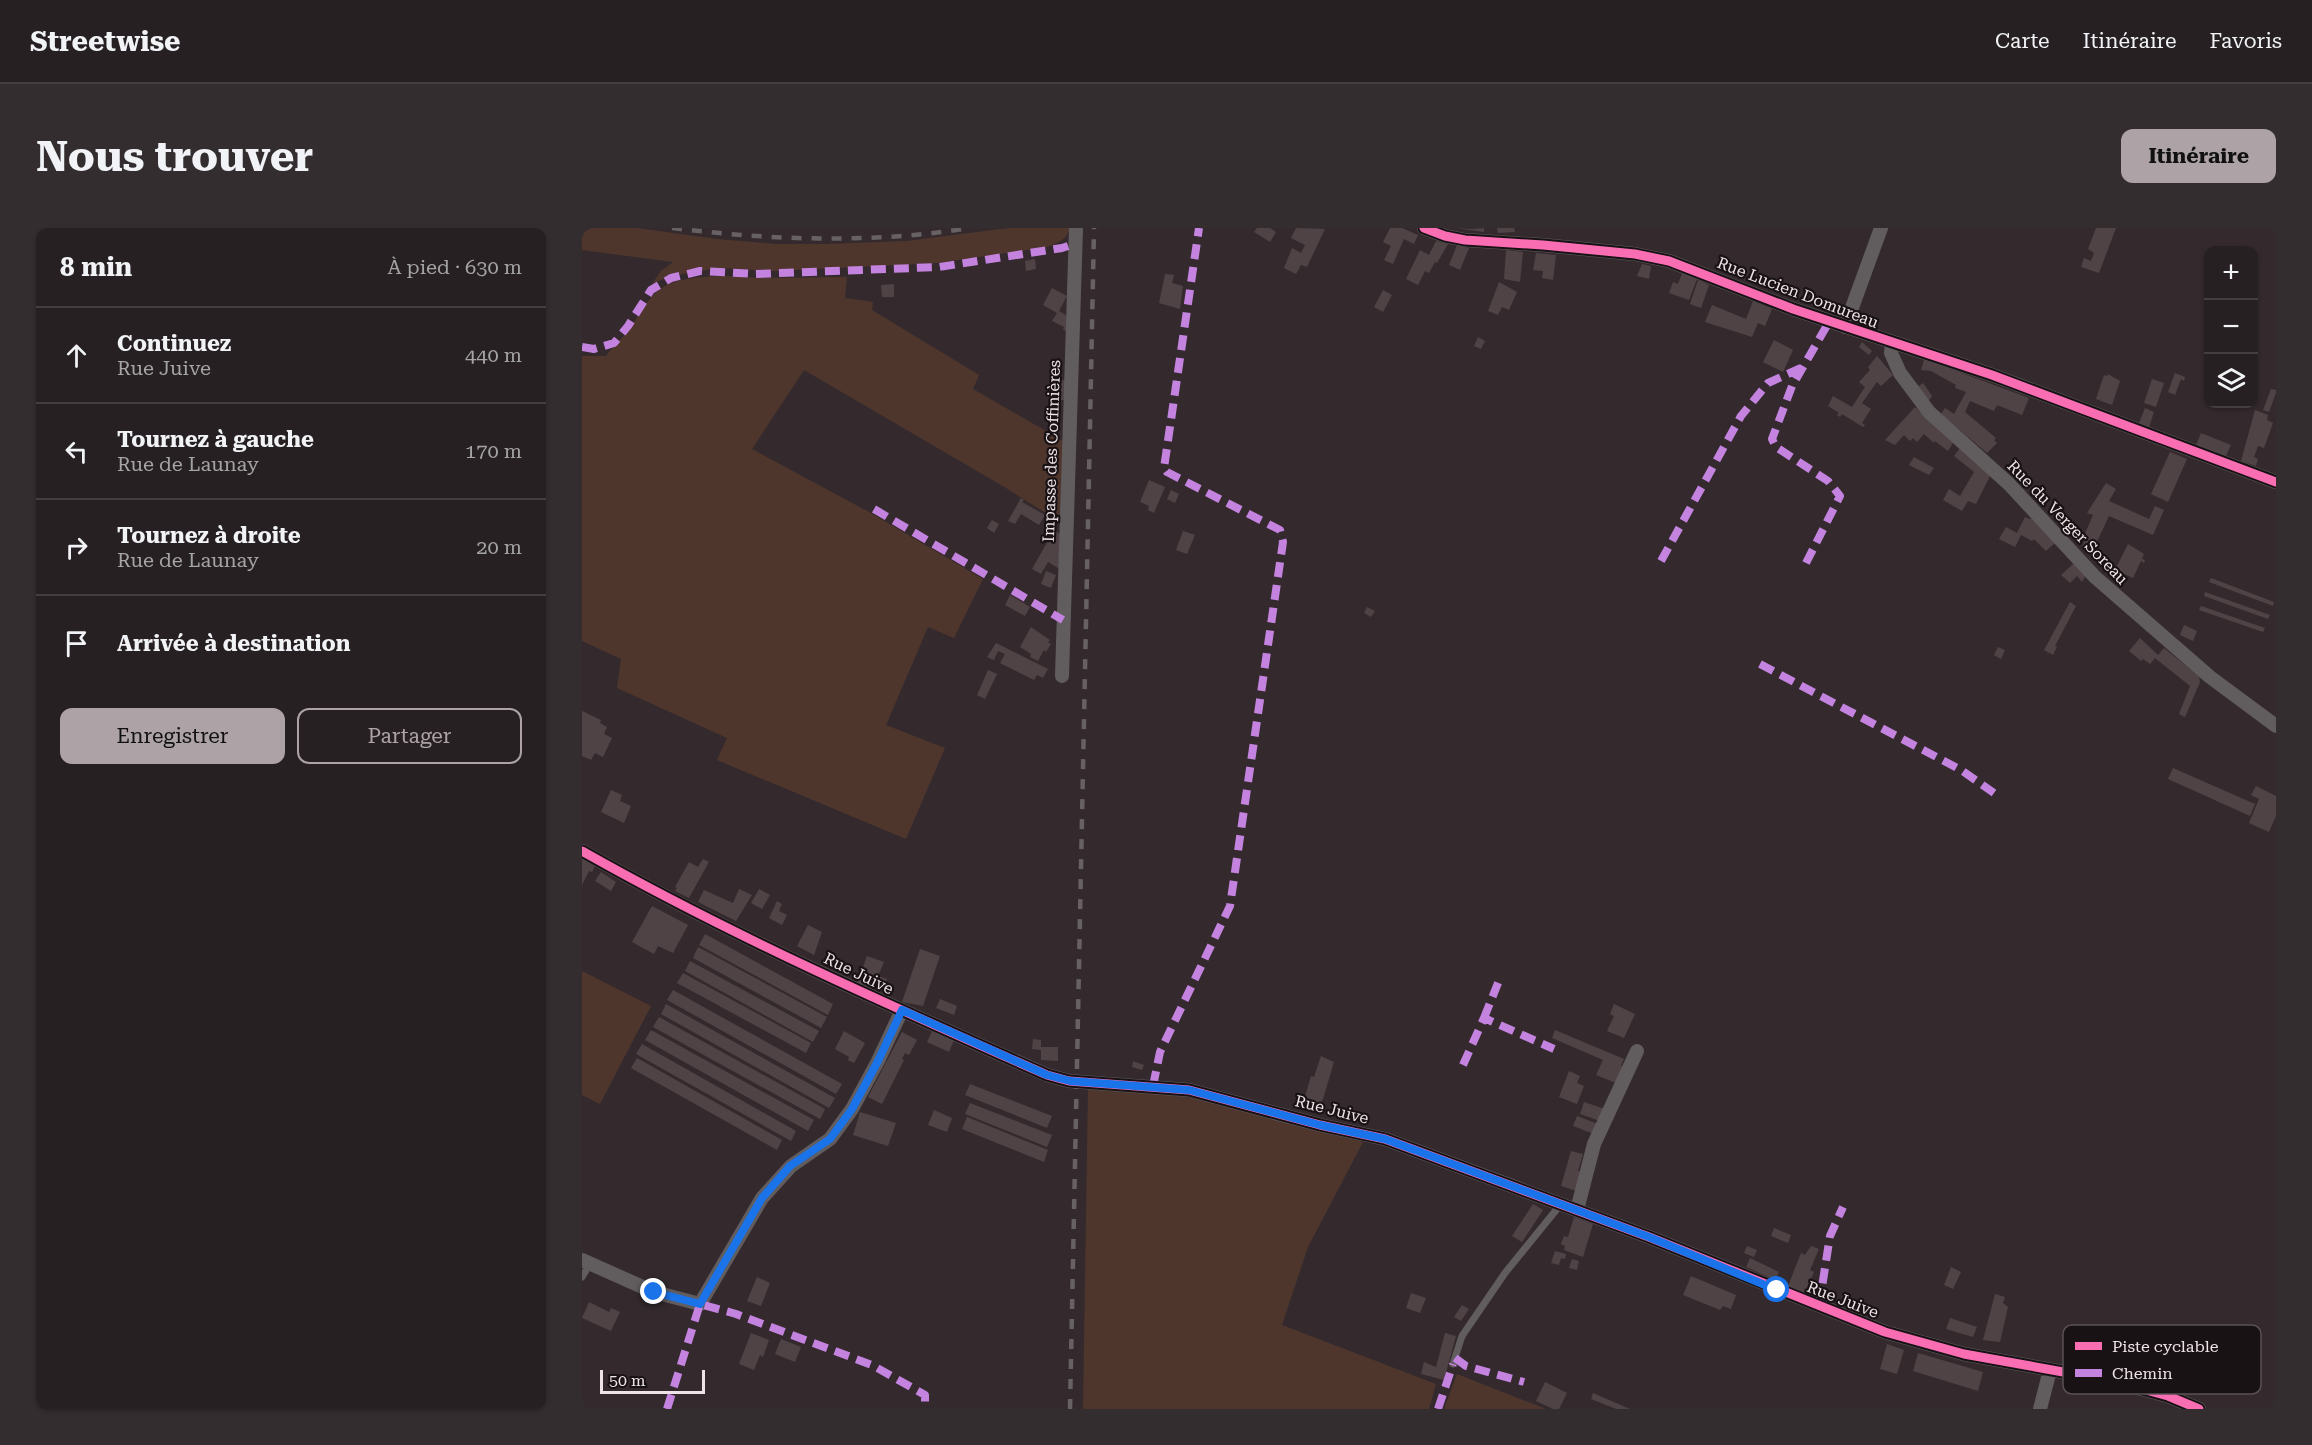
<!DOCTYPE html>
<html lang="fr">
<meta charset="utf-8">
<style>
:root{--surface:#272022;--page:#332d2f;--text:#f1f3f6;--muted:#a4a3a5;--line:#433e40;--accent:#ada2a6}
body{margin:0;font-family:"Roboto Serif",serif;background:var(--page);color:var(--text)}
.controls{position:absolute;right:18px;top:18px;display:grid;overflow:hidden;border-radius:12px;box-shadow:0 2px 4px #0004}
.controls button{width:54px;height:54px;display:grid;place-items:center;padding:0;border:0;border-bottom:2px solid var(--line);background:var(--surface);color:var(--text);font:30px sans-serif}
.scale{position:absolute;left:18px;bottom:15px;width:105px;box-sizing:border-box;padding-left:6px;border:3px solid #eee3e6;border-top:0;font-size:16px;line-height:21px;white-space:nowrap;color:#eee3e6;-webkit-text-stroke:4px #191215;paint-order:stroke}
.stop{position:absolute;width:18px;height:18px;margin:-14px;border:4px solid #1a73e8;border-radius:50%;background:#fff}
.stop.end{background:#1a73e8;border-color:#fff;box-shadow:0 2px 6px #0008}
.list{margin:0;padding:0;list-style:none}
h2{display:flex;justify-content:space-between;align-items:center;height:78px;margin:0;padding:0 24px;font-size:26px}
h2 small{font-size:20px;font-weight:400;color:var(--muted)}
.list li{display:grid;grid-template-columns:39px 1fr auto;gap:18px;align-items:center;box-sizing:border-box;height:96px;padding:0 24px;border-top:2px solid var(--line)}
.list b{display:block;font-size:22px;white-space:nowrap}
.list p{margin:0;font-size:20px;white-space:nowrap;color:var(--muted)}
.list em{font-size:20px;font-style:normal;color:var(--muted)}
.actions{display:flex;gap:12px;padding:18px 24px}
.actions a{flex:1;padding:14px 0;border:2px solid var(--accent);border-radius:12px;text-align:center;font-size:21px;color:var(--accent)}
.actions .main{background:var(--accent);color:#111}
.icon{flex:none;width:33px;height:33px;fill:none;stroke:currentColor;stroke-width:2;stroke-linecap:round;stroke-linejoin:round}
.map{position:relative;flex:none;width:1694px;height:1181px;overflow:hidden;border-radius:12px}
header{display:flex;align-items:center;gap:36px;box-sizing:border-box;height:84px;padding:0 30px;background:var(--surface);border-bottom:2px solid var(--line)}
header strong{font-size:28px}
nav{display:flex;gap:33px;margin-inline-start:auto;font-size:21px}
.intro{display:flex;align-items:center;justify-content:space-between;box-sizing:border-box;height:144px;padding:0 36px}
h1{margin:0;font-size:42px}
.button{padding:15px 27px;border-radius:12px;background:var(--accent);color:#111;font-size:21px;font-weight:700}
main{display:flex;gap:36px;padding:0 36px}
aside{flex:1;background:var(--surface);border-radius:12px;box-shadow:0 2px 4px #0004}
.map>svg:first-child{display:block}
.green{fill:#4f362c}
.building{fill:#504345}
.lines{fill:none;stroke-linecap:round;stroke-linejoin:round}
.lane{stroke:#615d5f;stroke-width:7}
.street{stroke:#615d5f;stroke-width:14}
.rail{stroke:#676163;stroke-width:4.5;stroke-dasharray:10 10;stroke-linecap:butt}
.quiet{stroke:#c483df;stroke-width:8;stroke-dasharray:15 8;stroke-linecap:butt}
.cycleway-casing{stroke:#191215;stroke-width:13}
.cycleway{stroke:#f96db3;stroke-width:9}
.route{stroke:#1a73e8;stroke-width:8}
.labels{text-anchor:middle;stroke-width:4.5;stroke-linejoin:round;paint-order:stroke}
.street-label{font-size:16px;fill:#eee3e6;stroke:#191215}
.key{fill:#191215;stroke:#595154;stroke-width:1.5}
.key-label{font-size:16px;fill:#eee3e6}
</style>
<header>
<strong>Streetwise</strong>
<nav><a>Carte</a><a>Itinéraire</a><a>Favoris</a></nav>
</header>
<div class="intro"><h1>Nous trouver</h1><a class="button">Itinéraire</a></div>
<main>
<aside>
<h2>8 min<small>À pied · 630 m</small></h2>
<ul class="list">
<li><svg class="icon" aria-label="ahead" viewBox="0 0 24 24"><path d="M12 20V5M6 11l6-6 6 6"/></svg><div><b>Continuez</b><p>Rue Juive</p></div><em>440 m</em></li>
<li><svg class="icon" aria-label="left" viewBox="0 0 24 24"><path d="M17 20v-9H6M10 6l-5 5 5 5"/></svg><div><b>Tournez à gauche</b><p>Rue de Launay</p></div><em>170 m</em></li>
<li><svg class="icon" aria-label="right" viewBox="0 0 24 24"><path d="M7 20v-9h11M14 6l5 5-5 5"/></svg><div><b>Tournez à droite</b><p>Rue de Launay</p></div><em>20 m</em></li>
<li><svg class="icon" aria-label="arrive" viewBox="0 0 24 24"><path d="M6 21V4h12l-3 4 3 4H6"/></svg><div><b>Arrivée à destination</b></div></li>
</ul>
<div class="actions"><a class="main">Enregistrer</a><a>Partager</a></div>
</aside>
<div class="map">
<svg width="1694" height="1181" viewBox="0 0 1694 1181">
<rect width="100%" height="100%" fill="#342a2e"/>
<path class="green" d="M 0,0 L 55,0 L 135,11 L 194,16 L 243,16 L 325,13 L 426,0 L 488,0 C 485,12 475,15 465,19 L 356,35 L 192,43 L 137,40 L 88,48 L 70,56 L 79,43 L 91,34 L 0,22 Z
M 141,48 L 183,50 L 265,49 L 263,70 L 291,74 L 290,82 L 397,147 L 391,161 L 483,214 L 481,296 L 424,260 L 222,142 L 170,221 L 287,284 L 401,351 L 372,410 L 346,399 L 304,497 L 363,520 L 324,611 L 135,532 L 145,510 L 35,460 L 39,431 L 0,413 L 0,128 L 24,128 C 31,118 39,112 46,103 C 54,92 64,74 73,65 C 91,49 119,49 141,48 Z
M 0,743 L 69,778 L 18,876 L 0,867 Z
M 506,861 L 593,867 L 650,878 L 781,914 L 726,1019 L 700,1097 L 854,1156 L 847,1181 L 501,1181 Z
M 875,1146 L 964,1181 L 862,1181 Z"/>
<path class="building" d="M 675,0 L 688,0 L 694,4 L 688,14 L 672,4 Z
M 714,0 L 743,1 L 725,39 L 719,37 L 714,46 L 702,40 L 710,20 L 719,25 L 723,17 L 709,10 Z
M 808,0 L 820,0 L 836,7 L 832,16 L 822,11 L 811,36 L 802,32 L 809,18 L 801,14 Z
M 874,0 L 889,1 L 902,0 L 902,4 Z
M 915,0 L 932,0 L 933,4 L 916,5 Z
M 1514,0 L 1534,0 L 1517,45 L 1499,39 L 1502,30 L 1509,33 L 1512,25 L 1506,21 Z
M 854,13 L 866,16 L 855,35 L 853,34 L 847,45 L 843,43 L 836,57 L 824,51 L 838,22 L 847,27 Z
M 875,17 L 887,20 L 878,42 L 867,37 Z
M 924,22 L 941,24 L 938,54 L 922,51 Z
M 954,25 L 974,27 L 971,52 L 960,50 L 961,43 L 951,42 Z
M 453,31 L 454,41 L 444,43 L 443,33 Z
M 1060,36 L 1069,38 L 1067,51 L 1055,48 Z
M 1100,45 L 1115,51 L 1107,72 L 1087,65 L 1091,54 L 1096,56 Z
M 583,46 L 592,47 L 590,55 L 601,58 L 598,81 L 577,75 Z
M 1116,52 L 1127,57 L 1119,80 L 1108,76 Z
M 917,54 L 935,64 L 927,82 L 920,79 L 916,87 L 906,83 Z
M 312,56 L 312,69 L 300,69 L 299,57 Z
M 470,60 L 485,68 L 477,83 L 484,87 L 484,103 L 481,101 L 482,99 L 470,93 L 475,85 L 461,77 Z
M 801,62 L 810,67 L 801,84 L 792,79 Z
M 1171,73 L 1190,81 L 1183,98 L 1176,95 L 1170,109 L 1123,94 L 1130,77 L 1164,91 Z
M 896,109 L 903,113 L 899,121 L 892,118 Z
M 1192,112 L 1211,122 L 1201,144 L 1181,134 Z
M 1280,114 L 1290,123 L 1287,127 L 1277,119 Z
M 1295,128 L 1311,147 L 1299,158 L 1295,154 L 1280,175 L 1289,181 L 1280,195 L 1283,197 L 1281,199 L 1260,186 L 1258,189 L 1255,187 L 1257,185 L 1246,178 L 1251,168 L 1270,179 L 1283,159 L 1277,154 L 1288,142 L 1286,139 Z
M 1342,132 L 1353,135 L 1447,170 L 1440,187 L 1415,177 L 1412,183 L 1388,173 L 1383,184 L 1414,210 L 1412,212 L 1415,215 L 1405,225 L 1359,186 L 1363,180 L 1372,186 L 1384,164 L 1373,160 L 1374,157 L 1349,143 L 1339,142 Z
M 1593,145 L 1603,149 L 1602,153 L 1599,151 L 1593,167 L 1586,164 Z
M 1526,146 L 1538,153 L 1530,177 L 1514,171 L 1522,147 L 1525,148 Z
M 1570,151 L 1582,155 L 1574,179 L 1562,175 Z
M 468,152 L 483,152 L 483,172 L 468,172 Z
M 1341,155 L 1350,168 L 1346,174 L 1335,159 Z
M 1689,161 L 1694,162 L 1694,165 L 1687,184 L 1681,182 Z
M 1333,179 L 1371,215 L 1366,223 L 1353,213 L 1352,215 L 1342,206 L 1335,214 L 1331,210 L 1328,213 L 1322,207 L 1313,217 L 1303,212 Z
M 1563,180 L 1572,184 L 1567,199 L 1557,195 Z
M 1673,182 L 1686,187 L 1685,192 L 1691,195 L 1682,220 L 1676,218 L 1672,229 L 1676,231 L 1674,238 L 1659,233 Z
M 1619,205 L 1649,217 L 1644,228 L 1614,217 Z
M 1378,220 L 1409,246 L 1394,276 L 1386,273 L 1380,283 L 1361,272 L 1367,261 L 1378,268 L 1392,244 L 1372,228 Z
M 1588,224 L 1605,231 L 1586,274 L 1569,266 Z
M 1332,229 L 1352,240 L 1347,247 L 1327,237 Z
M 567,252 L 583,259 L 572,285 L 566,282 L 567,278 L 558,274 Z
M 1524,255 L 1534,261 L 1527,273 L 1567,291 L 1573,278 L 1582,282 L 1571,307 L 1527,288 L 1514,316 L 1501,310 L 1511,287 L 1505,285 Z
M 589,262 L 597,266 L 593,275 L 585,271 Z
M 439,270 L 442,272 L 440,274 L 463,287 L 457,297 L 439,286 L 433,296 L 426,293 Z
M 1443,289 L 1448,291 L 1449,290 L 1473,315 L 1464,323 L 1452,311 L 1450,313 L 1439,307 L 1433,319 L 1417,311 L 1424,299 L 1435,305 Z
M 410,292 L 417,296 L 412,305 L 405,300 Z
M 472,302 L 481,308 L 480,332 L 476,340 L 466,334 L 459,346 L 450,341 Z
M 601,303 L 613,307 L 605,326 L 594,322 Z
M 1503,312 L 1514,317 L 1511,323 L 1500,318 Z
M 1546,316 L 1562,326 L 1560,331 L 1563,332 L 1562,335 L 1559,333 L 1551,350 L 1533,342 Z
M 1492,335 L 1504,347 L 1500,354 L 1495,348 L 1488,355 L 1479,347 Z
M 464,343 L 474,347 L 469,360 L 459,356 Z
M 1629,350 L 1692,374 L 1691,378 L 1627,354 Z
M 1623,364 L 1688,387 L 1686,391 L 1622,368 Z
M 428,367 L 448,379 L 443,388 L 423,377 Z
M 1488,374 L 1494,378 L 1473,418 L 1475,419 L 1471,427 L 1462,422 Z
M 1619,378 L 1683,400 L 1681,404 L 1617,382 Z
M 785,379 L 793,383 L 789,389 L 782,385 Z
M 1602,397 L 1615,403 L 1611,413 L 1598,407 Z
M 449,399 L 468,412 L 466,414 L 469,416 L 464,424 L 462,422 L 456,433 L 448,429 L 449,426 L 438,419 Z
M 1558,410 L 1576,427 L 1582,420 L 1617,448 L 1618,454 L 1603,489 L 1597,486 L 1608,458 L 1573,430 L 1568,436 L 1561,431 L 1559,433 L 1547,423 Z
M 414,415 L 466,441 L 461,450 L 455,447 L 452,452 L 418,435 L 423,426 L 416,423 L 412,432 L 405,429 Z
M 1416,419 L 1423,422 L 1419,431 L 1412,427 Z
M 406,442 L 415,446 L 403,471 L 395,467 Z
M 0,483 L 19,492 L 18,495 L 25,499 L 22,506 L 30,510 L 21,529 L 13,525 L 9,532 L 0,528 Z
M 1591,540 L 1673,576 L 1668,588 L 1586,551 Z
M 1674,558 L 1694,568 L 1694,588 L 1687,604 L 1667,595 L 1677,571 L 1669,567 Z
M 29,562 L 40,567 L 38,573 L 49,578 L 42,595 L 19,584 Z
M 0,631 L 13,638 L 10,644 L 7,643 L 0,657 Z
M 121,631 L 127,634 L 107,670 L 93,663 L 95,660 L 93,659 L 107,634 L 116,639 Z
M 19,644 L 34,654 L 29,663 L 13,653 Z
M 157,661 L 170,667 L 154,693 L 116,674 L 122,662 L 151,675 Z
M 177,661 L 188,667 L 180,681 L 169,675 Z
M 195,673 L 200,676 L 197,683 L 205,687 L 200,697 L 187,690 Z
M 70,678 L 106,697 L 91,725 L 76,718 L 72,726 L 50,714 Z
M 226,697 L 240,704 L 232,727 L 215,718 Z
M 123,706 L 251,776 L 246,787 L 117,717 Z
M 116,719 L 245,789 L 239,800 L 111,730 Z
M 338,721 L 358,728 L 341,778 L 320,774 Z
M 285,728 L 302,734 L 296,748 L 305,751 L 301,762 L 275,756 Z
M 108,733 L 237,803 L 231,814 L 103,743 Z
M 101,745 L 229,815 L 224,825 L 95,755 Z
M 91,762 L 260,856 L 254,866 L 85,772 Z
M 358,771 L 375,778 L 372,787 L 354,780 Z
M 84,776 L 253,870 L 247,880 L 79,786 Z
M 1032,776 L 1053,786 L 1042,810 L 1025,803 L 1032,788 L 1028,786 Z
M 77,789 L 243,881 L 238,891 L 71,799 Z
M 69,802 L 232,892 L 226,903 L 63,812 Z
M 973,802 L 1042,831 L 1039,838 L 1041,839 L 1034,855 L 1014,847 L 1021,832 L 970,810 Z
M 262,803 L 283,815 L 272,835 L 266,832 L 267,829 L 253,821 Z
M 350,803 L 372,812 L 367,824 L 345,814 Z
M 320,804 L 335,812 L 327,827 L 323,825 L 320,831 L 322,832 L 300,876 L 286,869 Z
M 451,811 L 459,812 L 459,819 L 476,819 L 476,833 L 459,832 L 459,822 L 450,821 Z
M 60,816 L 214,903 L 209,913 L 54,826 Z
M 739,828 L 752,834 L 741,871 L 736,880 L 731,878 L 730,882 L 720,879 L 729,848 L 732,849 Z
M 55,830 L 200,912 L 195,922 L 49,840 Z
M 551,833 L 562,837 L 560,842 L 550,839 Z
M 987,843 L 998,848 L 995,855 L 1002,858 L 995,876 L 977,869 Z
M 388,856 L 470,888 L 465,900 L 383,867 Z
M 1002,874 L 1023,881 L 1018,893 L 998,886 Z
M 388,875 L 470,907 L 465,919 L 383,886 Z
M 352,882 L 370,890 L 365,904 L 346,897 Z
M 278,884 L 314,895 L 306,918 L 271,907 Z
M 995,888 L 1016,896 L 1012,906 L 991,898 Z
M 385,889 L 466,922 L 462,934 L 380,901 Z
M 989,923 L 1001,926 L 996,943 L 1000,944 L 995,963 L 979,958 Z
M 951,976 L 961,982 L 940,1014 L 930,1008 Z
M 992,989 L 1011,996 L 1001,1029 L 982,1022 L 983,1018 L 979,1016 L 982,1008 L 986,1009 Z
M 1192,1000 L 1209,1007 L 1206,1015 L 1189,1008 Z
M 1165,1018 L 1175,1022 L 1172,1029 L 1162,1025 Z
M 1229,1018 L 1237,1021 L 1228,1042 L 1232,1044 L 1223,1066 L 1206,1058 L 1219,1025 L 1223,1027 Z
M 973,1023 L 984,1026 L 983,1031 L 979,1030 L 977,1037 L 969,1035 Z
M 1168,1030 L 1197,1044 L 1193,1052 L 1164,1039 Z
M 990,1031 L 997,1033 L 995,1042 L 987,1040 Z
M 1369,1039 L 1379,1044 L 1371,1061 L 1362,1057 Z
M 1109,1048 L 1154,1067 L 1149,1081 L 1141,1078 L 1138,1082 L 1101,1067 Z
M 175,1049 L 188,1055 L 179,1078 L 165,1073 Z
M 829,1065 L 844,1070 L 838,1085 L 824,1080 Z
M 1413,1066 L 1423,1069 L 1421,1075 L 1426,1079 L 1418,1114 L 1401,1112 Z
M 7,1074 L 27,1084 L 29,1080 L 38,1084 L 29,1103 L 0,1090 Z
M 880,1077 L 887,1081 L 879,1093 L 872,1089 Z
M 1368,1090 L 1395,1099 L 1391,1109 L 1364,1101 Z
M 169,1105 L 187,1112 L 181,1129 L 178,1127 L 172,1142 L 157,1136 Z
M 863,1105 L 874,1108 L 862,1152 L 839,1146 L 842,1134 L 854,1139 Z
M 199,1111 L 219,1119 L 213,1134 L 193,1126 Z
M 1305,1116 L 1322,1122 L 1315,1146 L 1298,1141 Z
M 1336,1125 L 1401,1144 L 1396,1163 L 1331,1143 Z
M 963,1154 L 985,1165 L 977,1181 L 971,1181 L 954,1173 Z
M 1011,1165 L 1048,1181 L 1034,1181 L 1009,1171 Z"/>
<g class="lines">
<path class="lane" d="M 0,1049 L 8,1036
M 871,1136 L 880,1108 L 923,1045 L 979,976"/>
<path class="street" d="M 842,0 L 863,8 L 883,12 L 961,17 L 1053,26 L 1087,33 L 1211,81 L 1410,147 L 1694,254
M 1263,99 L 1299,0
M 1310,115 L 1309,125 L 1318,145 L 1347,184 L 1427,256 L 1513,349 L 1628,449 L 1694,498
M 480,448 L 494,0
M 0,623 C 148,707 309,778 465,847 L 487,853 L 607,862 L 738,897 L 803,911 L 1067,1009 L 1303,1104 L 1382,1126 L 1531,1153 L 1586,1168 L 1617,1181
M 995,982 L 1012,916 L 1055,823
M 0,1032 L 72,1064 L 118,1076 L 180,970 L 209,938 L 248,911 L 270,881 L 296,833 L 320,782
M 1458,1181 L 1468,1142"/>
<path class="rail" d="M 90,0 C 189,12 289,16 388,0
M 488,1181 L 512,0"/>
<path class="quiet" d="M 0,119 L 12,121 L 32,115 L 46,98 L 69,62 L 89,50 L 118,43 L 173,46 L 357,39 L 480,20 L 492,16
M 292,281 L 481,392
M 1079,333 L 1159,188 L 1186,155 L 1219,140
M 1224,335 L 1258,268 L 1246,253 L 1194,219 L 1190,211 L 1210,158 L 1247,94
M 1178,436 L 1379,542 L 1412,565
M 902,790 L 918,750
M 881,837 L 902,790 L 972,821
M 571,858 L 578,824 L 648,678 L 701,314 L 698,302 L 585,244 L 582,240 L 617,0
M 1237,1078 L 1248,1008 L 1261,979
M 873,1130 L 884,1138 L 942,1154
M 85,1181 L 118,1076 L 154,1086 L 290,1137 L 343,1167 L 343,1181
M 856,1181 L 871,1136"/>
<g class="cycleway-casing">
<path id="cycleway" d="M 842,0 L 863,8 L 883,12 L 961,17 L 1053,26 L 1087,33 L 1211,81 L 1410,147 L 1694,254
M 0,623 C 148,707 309,778 465,847 L 487,853 L 607,862 L 738,897 L 803,911 L 1067,1009 L 1303,1104 L 1382,1126 L 1531,1153 L 1586,1168 L 1617,1181"/>
</g>
<use href="#cycleway" class="cycleway"/>
</g>
<g class="lines">
<path class="route" d="M 72,1064 L 118,1076 L 180,970 L 208,938 L 248,911 L 270,881 L 296,833 L 320,782 L 465,847 L 488,853 L 607,862 L 738,897 L 803,911 L 1067,1009 L 1195,1062"/>
</g>
<g class="labels">
<g class="street-label">
<text transform="translate(1216 64) rotate(21)" y="6">Rue Lucien Domureau</text>
<text transform="translate(469 223) rotate(-88)" y="6">Impasse des Coffinières</text>
<text transform="translate(1486 294) rotate(46)" y="6">Rue du Verger Soreau</text>
<text transform="translate(277 745) rotate(26)" y="6">Rue Juive</text>
<text transform="translate(750 881) rotate(14)" y="6">Rue Juive</text>
<text transform="translate(1261 1071) rotate(21)" y="6">Rue Juive</text>
</g>
</g>
<rect x="1481" y="1097" width="198" height="69" rx="9" class="key"/>
<rect x="1493" y="1114" width="27" height="8" fill="#f96db3"/>
<rect x="1493" y="1141" width="27" height="8" fill="#c483df"/>
<g class="key-label">
<text x="1530" y="1124">Piste cyclable</text>
<text x="1530" y="1151">Chemin</text>
</g>
</svg>
<div class="controls">
<button>+</button>
<button>−</button>
<button><svg class="icon" aria-label="layers" viewBox="0 0 24 24"><path d="M12 4l9 5-9 5-9-5zM3 14l9 5 9-5"/></svg></button>
</div>
<div class="scale">50 m</div>
<div class="stop" style="left:1195px;top:1062px"></div>
<div class="stop end" style="left:72px;top:1064px"></div>
</div>
</main>
